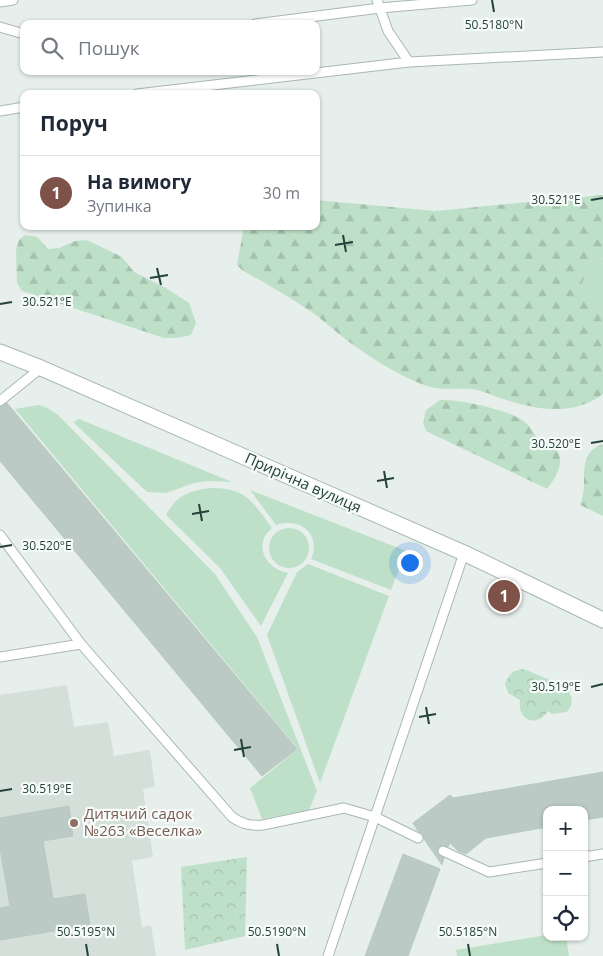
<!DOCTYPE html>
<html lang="uk">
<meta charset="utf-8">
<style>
:root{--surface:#fff;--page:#f6f6f7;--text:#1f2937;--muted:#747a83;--line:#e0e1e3;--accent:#7f5249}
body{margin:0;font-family:"Open Sans",sans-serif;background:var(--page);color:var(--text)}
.controls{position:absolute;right:15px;bottom:15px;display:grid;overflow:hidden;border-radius:10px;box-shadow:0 1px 4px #0004}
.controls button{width:45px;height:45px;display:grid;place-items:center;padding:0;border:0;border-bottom:1px solid var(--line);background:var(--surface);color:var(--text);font:25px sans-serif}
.you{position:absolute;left:409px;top:562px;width:18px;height:18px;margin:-12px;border:4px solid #fff;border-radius:50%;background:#1a73e8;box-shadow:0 0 0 8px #1a73e833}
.badge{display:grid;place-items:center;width:32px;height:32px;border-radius:50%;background:var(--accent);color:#fff;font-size:16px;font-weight:700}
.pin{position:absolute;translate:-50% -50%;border:2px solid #fff;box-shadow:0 1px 5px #0006}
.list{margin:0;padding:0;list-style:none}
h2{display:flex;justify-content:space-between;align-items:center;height:65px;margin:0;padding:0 20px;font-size:21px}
h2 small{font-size:16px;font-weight:400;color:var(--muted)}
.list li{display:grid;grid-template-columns:32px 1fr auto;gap:15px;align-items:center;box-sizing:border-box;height:75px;padding:0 20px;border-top:1px solid var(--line)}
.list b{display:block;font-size:19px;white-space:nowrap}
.list p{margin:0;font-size:16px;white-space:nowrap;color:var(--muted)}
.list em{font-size:16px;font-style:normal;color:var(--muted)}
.icon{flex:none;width:28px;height:28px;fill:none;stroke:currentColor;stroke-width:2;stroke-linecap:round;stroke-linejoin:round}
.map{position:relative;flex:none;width:603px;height:956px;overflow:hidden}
.search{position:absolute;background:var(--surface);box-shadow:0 1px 4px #0004;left:20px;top:20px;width:300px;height:55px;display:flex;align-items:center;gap:12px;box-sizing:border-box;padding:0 18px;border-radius:10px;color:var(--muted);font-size:19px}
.panel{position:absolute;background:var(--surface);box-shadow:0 1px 4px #0004;left:20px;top:90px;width:300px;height:140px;border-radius:10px}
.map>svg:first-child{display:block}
.built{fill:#d4dfda}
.green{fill:#bfe0c8}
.forest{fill:url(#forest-firs)}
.park{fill:url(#park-crowns)}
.building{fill:#bbcac4;stroke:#b8c9c2}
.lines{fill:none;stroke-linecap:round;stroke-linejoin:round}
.lane-casing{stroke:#a8b8b2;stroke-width:11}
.street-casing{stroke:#a8b8b2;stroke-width:17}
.lane{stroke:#fff;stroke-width:9}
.street{stroke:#fff;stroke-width:15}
.ticks{fill:none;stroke:#24423a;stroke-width:2}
.education-dot{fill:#8d6e63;stroke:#f7fbf9;stroke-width:2}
.labels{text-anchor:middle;stroke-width:4.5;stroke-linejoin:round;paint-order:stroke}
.street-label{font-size:15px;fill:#24423a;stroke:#f7fbf9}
.education-label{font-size:15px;fill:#785e54;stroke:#f7fbf9;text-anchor:start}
.ticks-label{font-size:12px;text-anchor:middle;fill:#24423a;stroke:#f7fbf9;stroke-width:4.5;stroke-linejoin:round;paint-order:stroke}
</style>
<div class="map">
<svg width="603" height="956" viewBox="0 0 603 956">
<defs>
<pattern id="forest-firs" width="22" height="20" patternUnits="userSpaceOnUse" patternTransform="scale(1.25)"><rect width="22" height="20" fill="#bfe0c8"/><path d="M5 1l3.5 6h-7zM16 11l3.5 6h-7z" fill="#a4c1ad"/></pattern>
<pattern id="park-crowns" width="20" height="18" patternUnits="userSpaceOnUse" patternTransform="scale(1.25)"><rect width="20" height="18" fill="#bfe0c8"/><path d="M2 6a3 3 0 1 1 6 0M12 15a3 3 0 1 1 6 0" fill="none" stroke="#a4c1ad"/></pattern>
</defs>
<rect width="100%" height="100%" fill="#e6efeb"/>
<path class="built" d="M 67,685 L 74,727 L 108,722 L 114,756 L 150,750 L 155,787 L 143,789 L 153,857 L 132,861 L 142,927 L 151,925 L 156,956 L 0,956 L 0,695 Z"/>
<path class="green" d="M 603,258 L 603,309 L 581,293 C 581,277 590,267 603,258 Z
M 39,405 L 47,408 L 57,414 L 215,574 L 257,637 L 317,791 L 309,810 L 262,819 L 250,788 L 298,749 L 15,409 Z
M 79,419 L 232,482 L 208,481 L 194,483 L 166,493 L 147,492 L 73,422 Z
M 209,488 C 247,488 251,500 272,528 C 252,545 266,569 288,573 L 261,626 L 220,568 L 166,515 C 177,495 187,492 209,488 Z
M 250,490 L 406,551 L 391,590 L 311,559 C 322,534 300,517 276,525 Z
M269 548a20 20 0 1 1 40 0a20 20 0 1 1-40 0Z
M 308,564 L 389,596 L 320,783 L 267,635 L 297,572 Z
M 547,935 L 547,937 L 566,937 L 569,956 L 457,956 L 456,950 Z"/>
<path class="forest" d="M 603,195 L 603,258 C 590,267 581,277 581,293 L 598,304 L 603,309 L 603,394 C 568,421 521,406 484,392 C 465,385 443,393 424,385 C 394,374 365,354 340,335 C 330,327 321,318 310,311 C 288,296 265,283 242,270 L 237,265 L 244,226 L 316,226 L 316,200 L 435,211 Z
M 25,235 L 37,237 L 48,249 L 59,248 L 75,241 L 87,240 L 122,257 L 134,272 L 166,288 L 189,303 L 196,323 L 191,335 L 176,338 L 164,338 L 22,291 L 17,283 L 16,250 L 19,240 Z
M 440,400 C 459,399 512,410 526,423 C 531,427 533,434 538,438 C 543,441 548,442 552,445 C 568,459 557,476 547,489 L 426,431 L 423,423 L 426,410 Z
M 603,444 L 603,516 L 580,505 C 582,499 584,492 584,485 C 584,467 583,451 603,444 Z"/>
<path class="park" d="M 524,669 L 566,687 L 572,698 L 571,706 L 567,712 L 552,714 L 548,711 C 537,728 517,721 520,700 L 508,693 L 505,684 C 509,674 513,670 524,669 Z
M 247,857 L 245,936 L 185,950 L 181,867 Z"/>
<path class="building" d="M 7,403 L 297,749 L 262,776 L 0,461 L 0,407 Z
M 603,772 L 603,817 L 584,820 L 584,810 L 547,810 L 547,827 L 486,838 L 466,854 L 458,851 L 450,843 L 448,847 L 440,846 L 437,852 L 438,855 L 444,858 L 442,865 L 424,839 L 423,834 L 418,831 L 413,823 L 450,795 L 453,798 Z
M 69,806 L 73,836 L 43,841 L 53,899 L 85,894 L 90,925 L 0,940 L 0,908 L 10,906 L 0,848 L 0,818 Z
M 403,854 L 440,869 L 408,956 L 365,956 Z"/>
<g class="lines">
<g class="lane-casing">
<path id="lane" d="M 377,0 L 388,31 L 409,62
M 0,2 L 13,0
M 255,24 L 380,8 L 472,0
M 0,27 L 24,34
M 137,94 L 409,62 L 603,52
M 0,111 L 24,107
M 0,401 L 41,368
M 0,535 L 81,644
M 0,657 L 81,644 L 232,817 C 242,824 250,826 263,825 L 344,808 L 375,817 L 418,838
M 443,851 L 489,872 L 547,863
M 584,857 L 603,854
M 328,956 L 464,553"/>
</g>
<g class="street-casing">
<path id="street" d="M 0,352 L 41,368 L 464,553 L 603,620"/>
</g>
<use href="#lane" class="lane"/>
<use href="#street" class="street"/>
</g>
<path class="ticks" d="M 492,0 L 494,12M 591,200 L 603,198M 343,235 L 346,252M 335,245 L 353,242M 157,268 L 161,285M 150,278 L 168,275M 0,304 L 12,302M 591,443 L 603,441M 384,471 L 387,488M 377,481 L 394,478M 199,504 L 202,521M 192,514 L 209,511M 0,547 L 12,545M 591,687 L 603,684M 426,707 L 429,724M 419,717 L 436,714M 241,739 L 244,757M 234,750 L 251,747M 0,791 L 12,789M 86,944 L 88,956M 277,944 L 279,956M 468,944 L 470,956"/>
<circle class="education-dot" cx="74" cy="823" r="5"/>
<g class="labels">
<g class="street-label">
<text transform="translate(303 483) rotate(24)" y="5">Прирічна вулиця</text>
</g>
<g class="education-label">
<text x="84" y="819">Дитячий садок<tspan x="84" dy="17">№263 «Веселка»</tspan></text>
</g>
</g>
<g class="ticks-label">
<text x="494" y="29">50.5180°N</text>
<text x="556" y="204">30.521°E</text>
<text x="47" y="306">30.521°E</text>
<text x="556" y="448">30.520°E</text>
<text x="47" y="550">30.520°E</text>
<text x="556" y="691">30.519°E</text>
<text x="47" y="793">30.519°E</text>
<text x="86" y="936">50.5195°N</text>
<text x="277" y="936">50.5190°N</text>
<text x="468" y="936">50.5185°N</text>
</g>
</svg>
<div class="controls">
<button>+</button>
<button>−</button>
<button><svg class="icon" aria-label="locate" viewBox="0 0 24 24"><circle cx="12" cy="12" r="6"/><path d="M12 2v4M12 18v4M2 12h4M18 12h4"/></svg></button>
</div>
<div class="you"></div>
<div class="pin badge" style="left:504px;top:596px">1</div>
<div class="search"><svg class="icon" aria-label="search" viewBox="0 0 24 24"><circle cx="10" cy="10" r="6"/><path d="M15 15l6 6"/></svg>Пошук</div>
<section class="panel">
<h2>Поруч<small></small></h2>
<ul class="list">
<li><span class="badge">1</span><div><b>На вимогу</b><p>Зупинка</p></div><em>30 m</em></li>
</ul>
</section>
</div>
